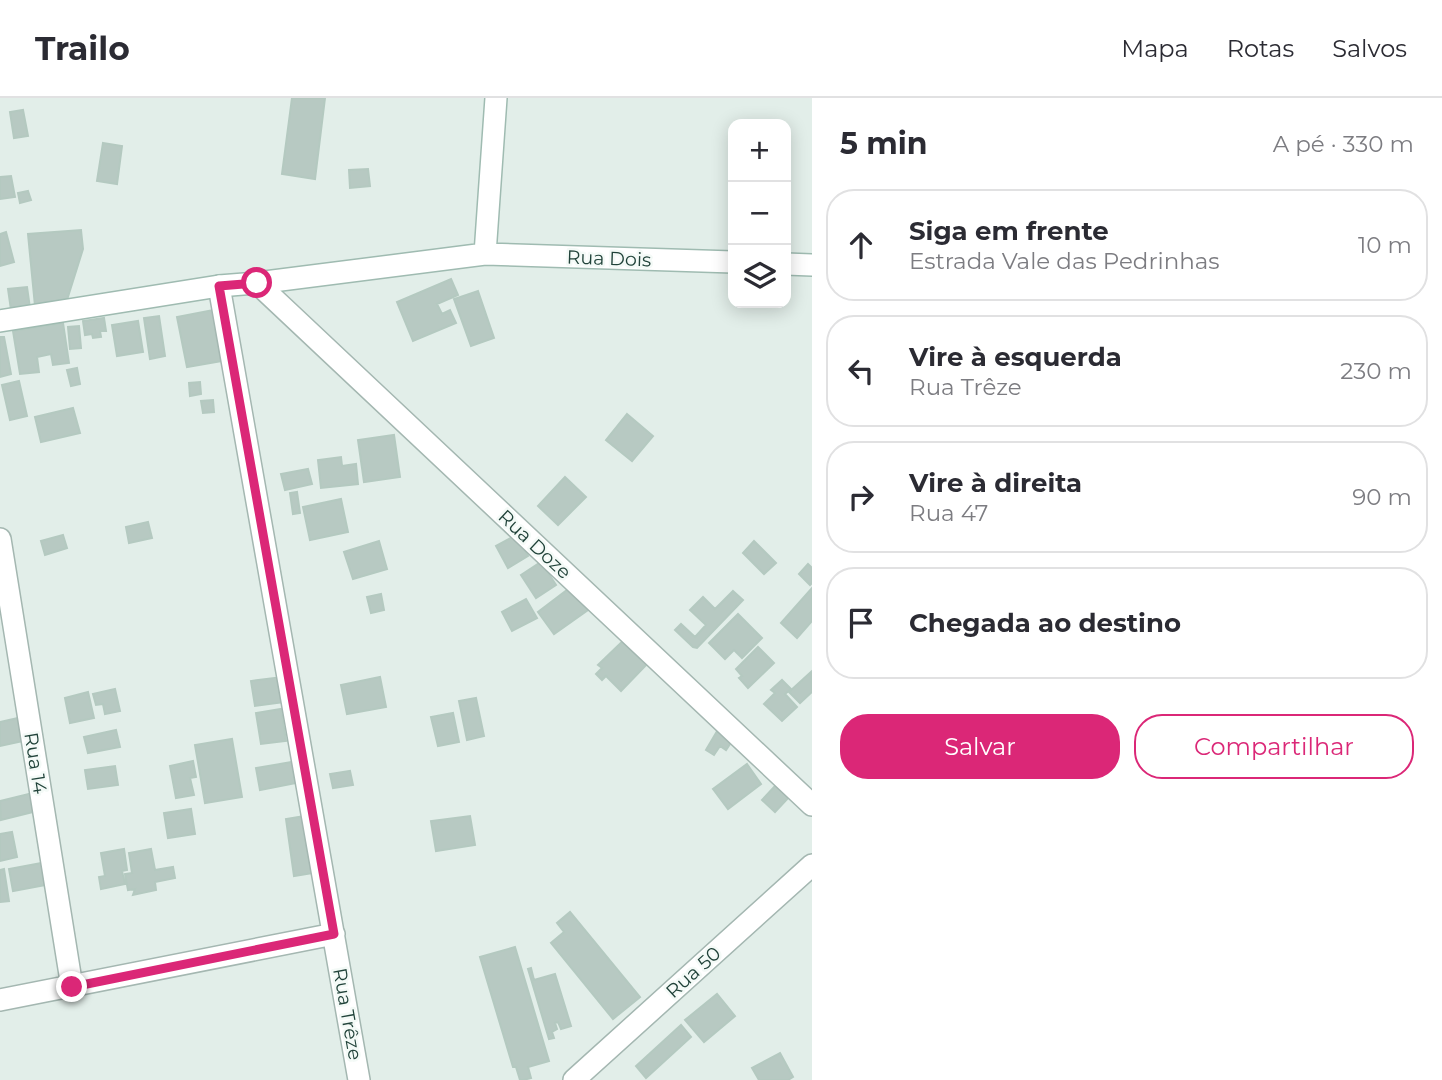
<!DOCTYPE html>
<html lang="pt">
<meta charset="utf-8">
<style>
:root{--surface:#fff;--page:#f7f7f7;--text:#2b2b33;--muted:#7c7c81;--line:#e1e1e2;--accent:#db2777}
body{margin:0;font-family:Montserrat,sans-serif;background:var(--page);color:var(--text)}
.controls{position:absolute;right:21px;top:21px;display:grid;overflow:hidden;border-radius:14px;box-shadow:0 4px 18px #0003}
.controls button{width:63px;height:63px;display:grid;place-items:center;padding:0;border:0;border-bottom:2px solid var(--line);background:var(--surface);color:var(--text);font:35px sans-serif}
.stop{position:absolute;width:21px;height:21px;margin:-16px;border:5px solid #db2777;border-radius:50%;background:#fff}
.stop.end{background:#db2777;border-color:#fff;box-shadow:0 2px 7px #0008}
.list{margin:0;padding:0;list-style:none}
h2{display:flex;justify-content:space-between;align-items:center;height:91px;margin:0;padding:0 28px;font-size:30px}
h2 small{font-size:23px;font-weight:400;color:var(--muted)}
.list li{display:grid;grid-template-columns:46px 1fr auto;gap:21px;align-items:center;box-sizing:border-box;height:112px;margin:0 14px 14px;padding:0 14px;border:2px solid var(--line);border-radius:28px}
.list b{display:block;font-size:26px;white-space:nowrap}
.list p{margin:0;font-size:23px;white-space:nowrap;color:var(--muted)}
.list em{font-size:23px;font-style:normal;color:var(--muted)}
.actions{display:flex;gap:14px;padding:21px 28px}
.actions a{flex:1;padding:16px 0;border:2px solid var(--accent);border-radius:28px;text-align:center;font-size:24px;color:var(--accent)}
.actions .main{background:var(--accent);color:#fff}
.icon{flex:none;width:38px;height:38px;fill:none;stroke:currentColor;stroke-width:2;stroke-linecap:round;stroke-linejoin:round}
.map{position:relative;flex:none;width:812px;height:982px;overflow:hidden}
header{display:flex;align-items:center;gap:42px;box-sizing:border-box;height:98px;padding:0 35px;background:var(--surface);border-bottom:2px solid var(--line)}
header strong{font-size:33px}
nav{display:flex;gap:38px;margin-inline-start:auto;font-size:24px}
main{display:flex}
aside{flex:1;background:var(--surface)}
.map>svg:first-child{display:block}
.building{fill:#b7c9c2;stroke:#b4c9c0;stroke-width:2}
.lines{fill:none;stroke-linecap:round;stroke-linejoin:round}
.street-casing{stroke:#a4b7b1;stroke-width:24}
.secondary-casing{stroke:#9fbbb1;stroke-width:24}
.street{stroke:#fff;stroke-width:21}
.secondary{stroke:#fff;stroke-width:21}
.route{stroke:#db2777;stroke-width:9}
.labels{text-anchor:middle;stroke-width:5;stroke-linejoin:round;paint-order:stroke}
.street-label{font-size:19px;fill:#204239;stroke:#f4faf7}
</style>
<header>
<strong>Trailo</strong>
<nav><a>Mapa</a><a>Rotas</a><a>Salvos</a></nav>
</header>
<main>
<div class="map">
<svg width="812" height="982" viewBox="0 0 812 982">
<rect width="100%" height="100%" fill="#e2eee9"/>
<path class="building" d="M 292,0 L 325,0 L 315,81 L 282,76 Z
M 23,12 L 28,38 L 14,40 L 10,14 Z
M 103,45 L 122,48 L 117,86 L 97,83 Z
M 368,71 L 370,88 L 350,90 L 349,72 Z
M 11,78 L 15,99 L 0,101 L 0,79 Z
M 28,93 L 31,102 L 20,105 L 18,95 Z
M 81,132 L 83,151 L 66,205 L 35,208 L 28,136 Z
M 6,134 L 14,164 L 0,168 L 0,136 Z
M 451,181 L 458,197 L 437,206 L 442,216 L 450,212 L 456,225 L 413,243 L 397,204 Z
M 27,189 L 30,210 L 11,212 L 8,191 Z
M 478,193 L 494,240 L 471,248 L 454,201 Z
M 219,211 L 228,262 L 187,269 L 177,219 Z
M 159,218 L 165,258 L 150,261 L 144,220 Z
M 104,220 L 106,233 L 100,233 L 101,239 L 93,240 L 92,236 L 85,237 L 83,223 Z
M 138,223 L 143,254 L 117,258 L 112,227 Z
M 63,225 L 69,265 L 53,267 L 51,256 L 37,259 L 39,274 L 20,276 L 13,233 Z
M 79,228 L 81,250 L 70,251 L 68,229 Z
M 0,239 L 4,239 L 11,276 L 0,279 Z
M 77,270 L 80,286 L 71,288 L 67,272 Z
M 19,283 L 27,318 L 10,322 L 2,287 Z
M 200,284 L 201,296 L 190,298 L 189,285 Z
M 213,302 L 214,314 L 203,315 L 201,303 Z
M 73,310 L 80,335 L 41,344 L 35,319 Z
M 627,316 L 653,338 L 632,363 L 606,342 Z
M 394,337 L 400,379 L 364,384 L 358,342 Z
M 341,359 L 342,368 L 356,366 L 358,386 L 321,390 L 318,362 Z
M 308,371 L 312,386 L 285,392 L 281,376 Z
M 565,379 L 586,399 L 558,427 L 538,408 Z
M 297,394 L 300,415 L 293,416 L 290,395 Z
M 341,401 L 348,434 L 310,442 L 303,409 Z
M 148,424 L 152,440 L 129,445 L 126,429 Z
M 63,437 L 67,450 L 45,457 L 41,443 Z
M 516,437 L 528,458 L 508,470 L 496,448 Z
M 379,443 L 387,471 L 353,481 L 344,454 Z
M 754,443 L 776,465 L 764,476 L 743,455 Z
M 541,464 L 556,487 L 536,500 L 521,477 Z
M 808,466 L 812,470 L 812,485 L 810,487 L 799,476 Z
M 571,489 L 588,512 L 554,536 L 538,514 Z
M 812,490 L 812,523 L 797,540 L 781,525 Z
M 733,493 L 743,502 L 697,550 L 693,549 L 675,532 L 681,526 L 695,539 L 706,527 L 690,512 L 703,499 L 715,511 Z
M 381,496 L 384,512 L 371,515 L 367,499 Z
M 526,501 L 537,520 L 512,533 L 502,514 Z
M 738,516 L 762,540 L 742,560 L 734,552 L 725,561 L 709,545 Z
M 624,542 L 648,565 L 621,593 L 606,578 L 602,582 L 596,576 L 602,570 L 598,567 Z
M 758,549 L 774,565 L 748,590 L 739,580 L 742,578 L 736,571 Z
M 811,574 L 812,594 L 800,605 L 789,594 Z
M 282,579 L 285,604 L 255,608 L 251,583 Z
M 380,579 L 386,609 L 347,616 L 341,587 Z
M 782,582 L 791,591 L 785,596 L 797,609 L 782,623 L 764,606 L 775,595 L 771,592 Z
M 115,591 L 120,613 L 105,616 L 103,606 L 96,607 L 93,596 Z
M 88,594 L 94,620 L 70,625 L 65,600 Z
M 476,600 L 484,638 L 467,642 L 459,603 Z
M 281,611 L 286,643 L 261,646 L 256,615 Z
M 453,615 L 459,644 L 438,648 L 431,619 Z
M 18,620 L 23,643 L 0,648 L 0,624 Z
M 719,630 L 734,640 L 726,652 L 720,648 L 714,657 L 706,652 Z
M 116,632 L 120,649 L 88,655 L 84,639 Z
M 232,641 L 242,699 L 205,705 L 195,647 Z
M 193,663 L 196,679 L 190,680 L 194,697 L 176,700 L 170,668 Z
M 292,664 L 296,685 L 260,692 L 256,670 Z
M 747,666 L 761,686 L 728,711 L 713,691 Z
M 115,668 L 118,687 L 88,691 L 85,672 Z
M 350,673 L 353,687 L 333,690 L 330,676 Z
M 776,687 L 789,699 L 775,714 L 762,702 Z
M 33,695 L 37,713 L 1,722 L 0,703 Z
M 191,711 L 195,736 L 168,740 L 164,715 Z
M 305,718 L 313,775 L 294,778 L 286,721 Z
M 470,718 L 475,747 L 436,753 L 431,723 Z
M 12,734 L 17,759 L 0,763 L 0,736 Z
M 124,751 L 127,772 L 122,773 L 125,786 L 101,791 L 99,779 L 105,778 L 101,755 Z
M 151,751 L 155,772 L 173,769 L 175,780 L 155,784 L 156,792 L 133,797 L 135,791 L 128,792 L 125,776 L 132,775 L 129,755 Z
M 47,764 L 51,786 L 13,793 L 9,771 Z
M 4,771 L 9,803 L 0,804 L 0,772 Z
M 570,814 L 640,899 L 613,921 L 551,845 L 564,834 L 557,825 Z
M 515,849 L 549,963 L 528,969 L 531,980 L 523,982 L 520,982 L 516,969 L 513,969 L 480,859 Z
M 531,870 L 534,882 L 555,876 L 571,928 L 561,931 L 558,924 L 555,925 L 557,931 L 552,934 L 554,940 L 549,941 L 528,871 Z
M 717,896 L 735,918 L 704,944 L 685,922 Z
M 681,927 L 691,939 L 646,980 L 636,968 Z
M 780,955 L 793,979 L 788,982 L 759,982 L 752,970 Z"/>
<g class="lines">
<g class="street-casing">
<path id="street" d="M 257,185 L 812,707
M 219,188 L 359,982
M 0,441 L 72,889
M 0,902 L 334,836
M 574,982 L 812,767"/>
</g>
<g class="secondary-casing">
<path id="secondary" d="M 485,156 L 496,0
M 786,166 L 812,167
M 0,223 L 219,188 L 257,185 L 485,156 L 733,164"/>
</g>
<use href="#street" class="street"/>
<use href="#secondary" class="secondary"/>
</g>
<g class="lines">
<path class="route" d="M 72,889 L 334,836 L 219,188 L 257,185"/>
</g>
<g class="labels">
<g class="street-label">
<text transform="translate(609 160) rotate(2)" y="7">Rua Dois</text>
<text transform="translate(535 446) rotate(43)" y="7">Rua Doze</text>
<text transform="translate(36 665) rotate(81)" y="7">Rua 14</text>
<text transform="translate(693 874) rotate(-42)" y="7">Rua 50</text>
<text transform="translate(348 916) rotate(80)" y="7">Rua Trêze</text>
</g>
</g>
</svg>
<div class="controls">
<button>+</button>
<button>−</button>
<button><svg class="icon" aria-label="layers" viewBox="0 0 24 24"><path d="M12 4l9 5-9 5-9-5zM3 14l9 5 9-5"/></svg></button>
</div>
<div class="stop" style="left:257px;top:185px"></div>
<div class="stop end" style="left:72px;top:889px"></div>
</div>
<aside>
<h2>5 min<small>A pé · 330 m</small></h2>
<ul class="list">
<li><svg class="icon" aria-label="ahead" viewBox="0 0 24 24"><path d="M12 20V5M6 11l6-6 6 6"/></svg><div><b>Siga em frente</b><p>Estrada Vale das Pedrinhas</p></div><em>10 m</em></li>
<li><svg class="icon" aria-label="left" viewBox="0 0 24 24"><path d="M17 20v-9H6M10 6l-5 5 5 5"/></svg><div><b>Vire à esquerda</b><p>Rua Trêze</p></div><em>230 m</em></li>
<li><svg class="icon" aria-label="right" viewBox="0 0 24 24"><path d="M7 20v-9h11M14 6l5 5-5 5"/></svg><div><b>Vire à direita</b><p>Rua 47</p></div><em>90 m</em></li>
<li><svg class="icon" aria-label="arrive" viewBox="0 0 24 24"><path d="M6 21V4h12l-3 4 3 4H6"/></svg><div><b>Chegada ao destino</b></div></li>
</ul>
<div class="actions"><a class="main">Salvar</a><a>Compartilhar</a></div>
</aside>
</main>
